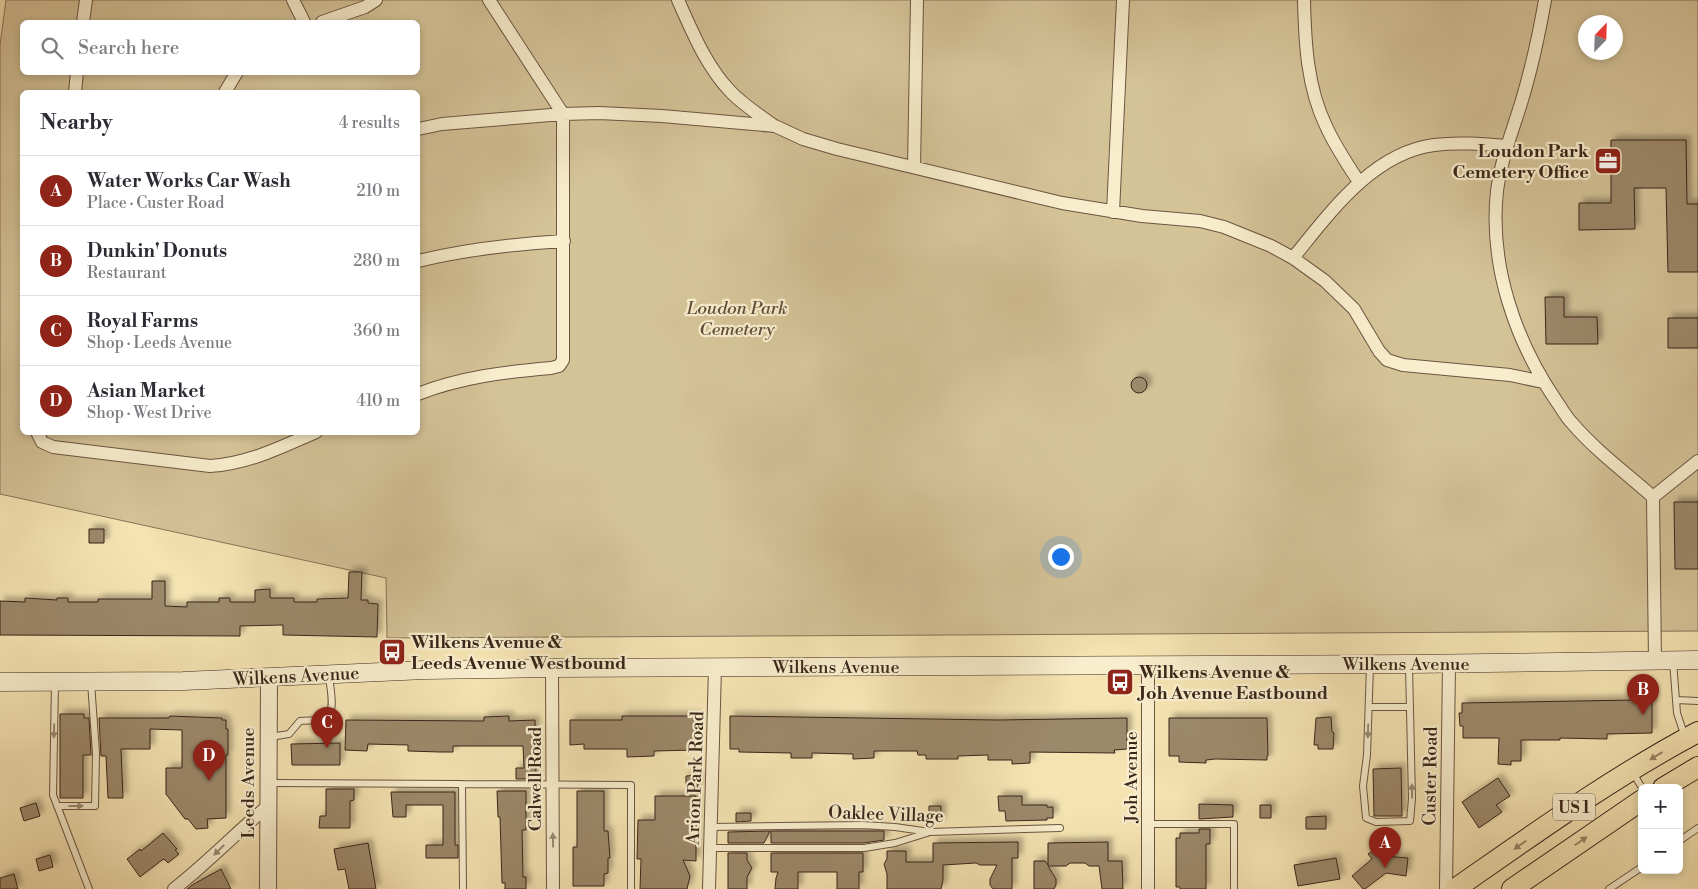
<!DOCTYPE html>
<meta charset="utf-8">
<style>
:root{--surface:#fff;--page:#f7f7f7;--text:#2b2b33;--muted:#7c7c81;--line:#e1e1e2;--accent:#8f2418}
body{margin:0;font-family:"Libre Bodoni",serif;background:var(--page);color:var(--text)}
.controls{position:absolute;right:15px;bottom:15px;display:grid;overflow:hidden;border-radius:8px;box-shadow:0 2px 8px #0003}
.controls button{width:45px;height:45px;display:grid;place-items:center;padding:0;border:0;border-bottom:1px solid var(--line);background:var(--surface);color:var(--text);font:25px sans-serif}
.compass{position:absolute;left:1578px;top:15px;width:45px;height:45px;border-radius:50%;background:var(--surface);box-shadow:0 2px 8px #0003;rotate:23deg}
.you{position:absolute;left:1060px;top:556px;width:18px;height:18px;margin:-12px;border:4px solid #fff;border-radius:50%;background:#1a73e8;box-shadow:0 0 0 8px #1a73e833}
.badge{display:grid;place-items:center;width:32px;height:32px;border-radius:50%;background:var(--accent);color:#fff;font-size:16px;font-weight:700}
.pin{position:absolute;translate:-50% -41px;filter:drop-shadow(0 1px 2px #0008)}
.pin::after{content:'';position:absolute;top:26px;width:18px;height:15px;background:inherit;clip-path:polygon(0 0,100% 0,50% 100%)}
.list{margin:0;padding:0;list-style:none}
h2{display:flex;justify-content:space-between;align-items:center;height:65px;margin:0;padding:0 20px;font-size:21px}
h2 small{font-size:16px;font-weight:400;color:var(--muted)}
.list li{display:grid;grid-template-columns:32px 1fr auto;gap:15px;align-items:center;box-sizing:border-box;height:70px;padding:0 20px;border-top:1px solid var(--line)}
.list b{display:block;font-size:19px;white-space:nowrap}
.list p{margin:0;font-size:16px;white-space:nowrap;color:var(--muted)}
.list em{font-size:16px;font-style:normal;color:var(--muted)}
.icon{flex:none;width:28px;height:28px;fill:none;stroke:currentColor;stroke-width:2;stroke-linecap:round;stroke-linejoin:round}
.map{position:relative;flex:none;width:1698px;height:889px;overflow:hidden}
.search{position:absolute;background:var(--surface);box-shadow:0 2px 8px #0003;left:20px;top:20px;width:400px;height:55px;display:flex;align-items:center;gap:12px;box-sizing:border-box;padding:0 18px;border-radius:8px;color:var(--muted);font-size:19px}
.panel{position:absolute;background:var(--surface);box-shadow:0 2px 8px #0003;left:20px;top:90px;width:400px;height:345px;border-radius:8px}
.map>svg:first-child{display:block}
.green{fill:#d5c398;stroke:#88745a;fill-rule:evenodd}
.building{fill:#9c886a;stroke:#3b261b;filter:url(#shadow)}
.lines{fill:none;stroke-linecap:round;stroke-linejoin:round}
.service-casing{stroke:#6a5541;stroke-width:8}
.minor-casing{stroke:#6a5541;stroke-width:14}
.tertiary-casing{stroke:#6a5541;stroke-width:18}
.secondary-casing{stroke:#3b261b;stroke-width:19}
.primary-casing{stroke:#3b261b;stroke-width:22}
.service{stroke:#f8edcd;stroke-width:6}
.minor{stroke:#f8edcd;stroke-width:12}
.tertiary{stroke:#f8edcd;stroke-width:16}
.secondary{stroke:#f8edcd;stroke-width:18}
.primary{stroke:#f5e3b2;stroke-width:20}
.oneway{fill:#9a8a74}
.oneway2{fill:#988466}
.labels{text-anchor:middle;stroke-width:4.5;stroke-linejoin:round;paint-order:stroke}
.shield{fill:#f8edcd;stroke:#746250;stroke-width:1}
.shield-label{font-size:16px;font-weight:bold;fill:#3b261b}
.poi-label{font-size:18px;font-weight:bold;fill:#3b261b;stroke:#f8edcd;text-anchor:start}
.park-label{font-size:18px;font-style:italic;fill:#624d3a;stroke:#f8edcd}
.street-label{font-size:18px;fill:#3b261b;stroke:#f8edcd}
</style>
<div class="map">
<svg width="1698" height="889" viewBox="0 0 1698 889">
<defs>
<filter id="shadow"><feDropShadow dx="4.5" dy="-4.5" stdDeviation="2.5" flood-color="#0004"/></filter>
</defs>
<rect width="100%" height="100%" fill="#f5e3b2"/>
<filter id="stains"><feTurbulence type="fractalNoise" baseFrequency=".004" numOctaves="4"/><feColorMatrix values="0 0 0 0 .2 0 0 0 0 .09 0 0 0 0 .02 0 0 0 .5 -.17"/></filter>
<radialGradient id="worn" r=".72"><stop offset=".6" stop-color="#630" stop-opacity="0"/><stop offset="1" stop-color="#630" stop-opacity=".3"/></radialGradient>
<path class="green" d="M 6,0 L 1698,0 L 1698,631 L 387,638 L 386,578 L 0,494 L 0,45 ZM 22,22 L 418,22 L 418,72 L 22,72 ZM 1586,22 L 1616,22 L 1616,52 L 1586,52 ZM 22,92 L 418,92 L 418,432 L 22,432 Z"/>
<path class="building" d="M 1611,140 L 1686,140 L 1687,204 L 1698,204 L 1698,272 L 1668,272 L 1666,188 L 1634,188 L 1635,229 L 1579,230 L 1579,203 L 1611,203 Z
M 1545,297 L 1564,297 L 1564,317 L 1597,317 L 1598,344 L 1546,344 Z
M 1668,318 L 1698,318 L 1698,348 L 1668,348 Z
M1131 385a8 8 0 1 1 16 0a8 8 0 1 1-16 0Z
M 1674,502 L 1698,502 L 1698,569 L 1675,569 Z
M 89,529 L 104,529 L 104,543 L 89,543 Z
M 349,572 L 362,572 L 361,600 L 368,600 L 368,603 L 378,604 L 377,637 L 283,635 L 283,625 L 240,626 L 240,636 L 0,635 L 0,601 L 25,602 L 25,598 L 57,600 L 57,598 L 68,598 L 68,602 L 98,602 L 98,599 L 152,599 L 152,581 L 165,581 L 165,606 L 187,607 L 187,602 L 219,602 L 219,598 L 230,598 L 230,602 L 255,602 L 255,590 L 270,589 L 270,598 L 294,598 L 294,602 L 317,602 L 317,599 L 348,598 Z
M 1634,696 L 1652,697 L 1652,733 L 1607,734 L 1607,739 L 1560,738 L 1560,740 L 1521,740 L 1521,761 L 1511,761 L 1511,765 L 1498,764 L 1499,738 L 1463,738 L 1463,726 L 1460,726 L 1459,713 L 1462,713 L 1462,703 L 1634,700 Z
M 60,714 L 84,714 L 84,718 L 89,718 L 91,755 L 83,755 L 83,798 L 60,798 Z
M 170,716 L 222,718 L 222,720 L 226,720 L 226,729 L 228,729 L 228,755 L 226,755 L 226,818 L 207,819 L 208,828 L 196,829 L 188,819 L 185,819 L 166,794 L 166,768 L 182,768 L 182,730 L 150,729 L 150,749 L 121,749 L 123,798 L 108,798 L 106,756 L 101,756 L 99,718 L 169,718 Z
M 509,716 L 509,721 L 535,720 L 536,779 L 516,779 L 516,768 L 524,768 L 523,746 L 453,746 L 453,752 L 440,752 L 408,751 L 408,745 L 368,744 L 367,751 L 345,750 L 346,720 L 484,721 L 484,717 Z
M 622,716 L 696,716 L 696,750 L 654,751 L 654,756 L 627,757 L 627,749 L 584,749 L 584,744 L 570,745 L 570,720 L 622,720 Z
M 730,716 L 998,720 L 1127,718 L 1127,749 L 1114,750 L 1115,753 L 1030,752 L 1030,763 L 1012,764 L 1012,760 L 988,760 L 988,755 L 958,756 L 958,759 L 926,759 L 926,755 L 918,755 L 917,751 L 874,751 L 874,758 L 853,759 L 853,754 L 812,753 L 812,758 L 791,758 L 791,753 L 739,752 L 739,749 L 730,749 Z
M 1331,717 L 1332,732 L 1334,733 L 1333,749 L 1318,749 L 1318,745 L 1314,745 L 1316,718 Z
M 1169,718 L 1267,718 L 1268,756 L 1267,756 L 1267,760 L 1215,759 L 1206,760 L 1206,763 L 1179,762 L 1179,756 L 1169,756 Z
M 340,743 L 340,765 L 292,765 L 291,744 Z
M 1401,768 L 1402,816 L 1374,816 L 1373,769 Z
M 698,775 L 698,788 L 686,789 L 686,776 Z
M 1498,778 L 1510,796 L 1496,805 L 1502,812 L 1479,828 L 1462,802 Z
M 326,789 L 354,789 L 354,800 L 350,801 L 350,828 L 319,828 L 320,816 L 326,816 Z
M 497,791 L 526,791 L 526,830 L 522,830 L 523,877 L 526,877 L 526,889 L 505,889 L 505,883 L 502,883 L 500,817 L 498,817 Z
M 577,791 L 604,791 L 604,831 L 608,831 L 610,858 L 608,858 L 608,873 L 604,874 L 604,886 L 573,886 L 573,847 L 577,847 Z
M 391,792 L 455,792 L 455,845 L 458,845 L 458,858 L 426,858 L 426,845 L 443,845 L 443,805 L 406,805 L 406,817 L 393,817 Z
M 655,796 L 696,796 L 696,861 L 683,860 L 690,876 L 687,889 L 640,889 L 641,859 L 637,859 L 638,820 L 655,820 Z
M 998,796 L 1022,796 L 1022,805 L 1047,805 L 1047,807 L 1053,807 L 1053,818 L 1047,818 L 1047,820 L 1006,821 L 1005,811 L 999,811 Z
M 36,803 L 40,816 L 24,821 L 20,808 Z
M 1199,804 L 1233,805 L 1233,817 L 1199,819 Z
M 1260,805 L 1271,805 L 1271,818 L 1260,818 Z
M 929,806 L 941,806 L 941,822 L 929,822 Z
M 736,813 L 751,813 L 751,821 L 736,822 Z
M 1326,816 L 1326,829 L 1306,829 L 1306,817 Z
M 1199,829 L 1210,829 L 1210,844 L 1206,844 L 1206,889 L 1180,889 L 1180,887 L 1176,887 L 1176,838 L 1180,838 L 1180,833 L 1199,833 Z
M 770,831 L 764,843 L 728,843 L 728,832 Z
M 771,831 L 884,831 L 884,840 L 864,843 L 771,843 Z
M 163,833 L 177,849 L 175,850 L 179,854 L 168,863 L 164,859 L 162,860 L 140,877 L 127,859 L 140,849 L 141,851 Z
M 1018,842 L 1018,858 L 1012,858 L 1012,889 L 993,889 L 990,885 L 990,879 L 997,865 L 980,865 L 976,863 L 943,865 L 943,880 L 941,889 L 887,889 L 887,874 L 884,864 L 887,859 L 887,851 L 906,851 L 906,862 L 933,862 L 933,843 Z
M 1108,842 L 1108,861 L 1122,861 L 1123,889 L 1102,889 L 1099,866 L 1089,866 L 1085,863 L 1070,863 L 1066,866 L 1048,866 L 1056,879 L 1056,885 L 1054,889 L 1034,889 L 1034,861 L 1045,861 L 1048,865 L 1048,843 Z
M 368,843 L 376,889 L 349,889 L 345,869 L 338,870 L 334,849 Z
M 1378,847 L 1384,856 L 1408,858 L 1406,876 L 1386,873 L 1365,889 L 1363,889 L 1352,876 L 1372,859 L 1368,854 Z
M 728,853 L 747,853 L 747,860 L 752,868 L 747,877 L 747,889 L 728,889 Z
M 771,853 L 863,853 L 863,872 L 859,872 L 859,889 L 837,889 L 837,872 L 798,872 L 798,889 L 775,889 L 776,878 L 778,872 L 771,872 Z
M 50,855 L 53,867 L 39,871 L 36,859 Z
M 1336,858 L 1340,879 L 1298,886 L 1294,865 Z
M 221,869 L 231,889 L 187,889 L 192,885 Z
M 14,874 L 18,889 L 0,889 L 0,878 Z"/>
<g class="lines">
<g class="service-casing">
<path id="service" d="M 1673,661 L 1677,713 L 1685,737
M 1370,666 L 1367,755 L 1363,786 L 1366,818 L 1376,822 L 1410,821 L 1412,799 L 1409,666
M 55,683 L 53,795 L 89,889
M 1676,700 L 1698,701
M 1369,707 L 1410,707
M 270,737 L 289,734 L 300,721 C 308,720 317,721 324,719 C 337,715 330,687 329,677
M 1632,771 L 1642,788
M 270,783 L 631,785 L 631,889
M 462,784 L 463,889
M 57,806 L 95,806 L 96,753 L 91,682
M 1149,824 L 1234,824 L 1234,889
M 711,827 L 862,825 L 895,827 L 930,832 L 1060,828
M 1679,841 L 1698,828
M 710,848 L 864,848 L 895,843 L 927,833
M 1609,889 L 1642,867"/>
</g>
<g class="minor-casing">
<path id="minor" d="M 293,0 L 304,22
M 678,0 C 692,31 706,66 730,91 C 742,104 758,114 773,125
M 1304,0 C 1305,42 1307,87 1326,126 C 1335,146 1347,164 1359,182
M 1545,0 C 1539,34 1532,67 1522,100 C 1513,130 1501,159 1497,191 C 1489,265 1515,341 1557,402 C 1562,409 1566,417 1572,423 C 1596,451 1626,473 1653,497 L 1655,661
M 83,22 L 86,0
M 322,22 L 365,7 L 376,0
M 75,92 L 77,72
M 225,92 L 237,72
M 418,129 L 442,124 L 563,114 L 489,0
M 914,167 L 917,0
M 1113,212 L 1123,0
M 1293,258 C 1329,214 1372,153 1434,145 C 1458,142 1482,144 1507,146
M 418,261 C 467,249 514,244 564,241
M 418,394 C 461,377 505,372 551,368 L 559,366 L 563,360 L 563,114 L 599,113 L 662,116 L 775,126 L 803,139 L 837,149 L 1062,203 L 1142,216 L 1200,221 L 1224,227 L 1271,246 L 1293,258 L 1325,281 L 1354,309 L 1379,351 L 1387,360 L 1403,365 L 1510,375 L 1543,382
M 37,432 L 42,442 L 53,447 L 210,466 C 248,464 281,447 316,432
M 1653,497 L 1698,461
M 552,668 L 553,889
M 174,889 C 207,863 236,833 268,806
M 709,889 L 715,667
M 1148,889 L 1148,665
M 1446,889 L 1449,664"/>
</g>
<g class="tertiary-casing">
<path id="tertiary" d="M 268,889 L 269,678"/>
</g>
<g class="secondary-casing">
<path id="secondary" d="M 0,682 L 183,681 L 425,670 L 552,668 L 1409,664 L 1698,660"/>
</g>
<g class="primary-casing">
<path id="primary" d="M 1663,788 L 1698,767
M 1455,889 C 1534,834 1613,777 1698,732
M 1512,889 L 1642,800"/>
</g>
<use href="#service" class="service"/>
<use href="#minor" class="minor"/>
<use href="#tertiary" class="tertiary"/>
<use href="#secondary" class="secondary"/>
<use href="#primary" class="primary"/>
</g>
<defs><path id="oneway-solid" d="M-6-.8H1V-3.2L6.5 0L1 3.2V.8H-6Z" transform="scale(1.25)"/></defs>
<g class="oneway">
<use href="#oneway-solid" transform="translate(54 731) rotate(91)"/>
<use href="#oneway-solid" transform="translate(1368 731) rotate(92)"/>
<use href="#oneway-solid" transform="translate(1412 791) rotate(-91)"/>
<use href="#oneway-solid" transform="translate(76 806)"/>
<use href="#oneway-solid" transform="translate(553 840) rotate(-91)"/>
<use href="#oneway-solid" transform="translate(219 850) rotate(135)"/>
</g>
<g class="oneway2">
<use href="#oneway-solid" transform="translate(1656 756) rotate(149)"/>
<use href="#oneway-solid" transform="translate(1581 841) rotate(-35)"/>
<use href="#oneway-solid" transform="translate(1520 845) rotate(145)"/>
</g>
<defs>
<g id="office-square" transform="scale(1.4375)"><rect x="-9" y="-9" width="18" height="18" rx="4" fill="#8f2418" stroke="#f8edcd"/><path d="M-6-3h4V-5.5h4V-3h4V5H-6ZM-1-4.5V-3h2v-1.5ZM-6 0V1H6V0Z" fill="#fff"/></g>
<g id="bus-square" transform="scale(1.4375)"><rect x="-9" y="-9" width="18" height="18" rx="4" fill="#8f2418" stroke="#f8edcd"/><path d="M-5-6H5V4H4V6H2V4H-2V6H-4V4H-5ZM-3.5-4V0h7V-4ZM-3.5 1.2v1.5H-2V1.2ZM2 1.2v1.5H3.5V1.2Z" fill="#fff"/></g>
</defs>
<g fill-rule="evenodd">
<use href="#office-square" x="1608" y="161"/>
<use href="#bus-square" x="392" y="652"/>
<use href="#bus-square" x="1120" y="682"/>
</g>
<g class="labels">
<rect class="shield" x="1553" y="793.5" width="42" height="27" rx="4"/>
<g class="shield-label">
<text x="1574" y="813">US 1</text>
</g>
<g class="poi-label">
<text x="1589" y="157" text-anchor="end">Loudon Park<tspan x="1589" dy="21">Cemetery Office</tspan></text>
<text x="411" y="648">Wilkens Avenue &amp;<tspan x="411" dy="21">Leeds Avenue Westbound</tspan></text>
<text x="1139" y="678">Wilkens Avenue &amp;<tspan x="1139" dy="21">Joh Avenue Eastbound</tspan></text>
</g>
<g class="park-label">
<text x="737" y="314">Loudon Park<tspan x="737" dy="21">Cemetery</tspan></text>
</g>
<g class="street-label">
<text x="1406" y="670">Wilkens Avenue</text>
<text x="836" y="673">Wilkens Avenue</text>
<text transform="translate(296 676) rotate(-3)" y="6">Wilkens Avenue</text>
<text transform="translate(1430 776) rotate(-89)" y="6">Custer Road</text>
<text transform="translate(1131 777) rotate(-90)" y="6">Joh Avenue</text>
<text transform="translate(695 778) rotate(-88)" y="6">Arion Park Road</text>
<text transform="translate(535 779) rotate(-90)" y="6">Calwell Road</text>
<text transform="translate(248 783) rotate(-90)" y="6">Leeds Avenue</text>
<text transform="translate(886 814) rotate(2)" y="6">Oaklee Village</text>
</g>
</g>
<rect width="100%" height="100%" filter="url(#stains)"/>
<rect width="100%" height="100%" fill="url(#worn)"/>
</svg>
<div class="controls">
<button>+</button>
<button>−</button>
</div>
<svg class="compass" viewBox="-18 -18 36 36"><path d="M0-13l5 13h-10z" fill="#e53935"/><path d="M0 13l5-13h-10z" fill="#7c7c81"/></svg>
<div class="you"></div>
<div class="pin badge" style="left:1385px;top:868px">A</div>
<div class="pin badge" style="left:1643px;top:715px">B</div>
<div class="pin badge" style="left:327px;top:748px">C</div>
<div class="pin badge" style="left:209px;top:781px">D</div>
<div class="search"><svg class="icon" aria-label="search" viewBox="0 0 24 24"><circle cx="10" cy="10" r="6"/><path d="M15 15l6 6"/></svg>Search here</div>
<section class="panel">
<h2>Nearby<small>4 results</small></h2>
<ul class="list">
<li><span class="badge">A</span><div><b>Water Works Car Wash</b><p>Place · Custer Road</p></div><em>210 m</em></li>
<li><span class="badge">B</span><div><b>Dunkin' Donuts</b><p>Restaurant</p></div><em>280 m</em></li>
<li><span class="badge">C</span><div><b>Royal Farms</b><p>Shop · Leeds Avenue</p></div><em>360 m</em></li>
<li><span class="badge">D</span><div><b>Asian Market</b><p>Shop · West Drive</p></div><em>410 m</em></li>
</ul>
</section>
</div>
